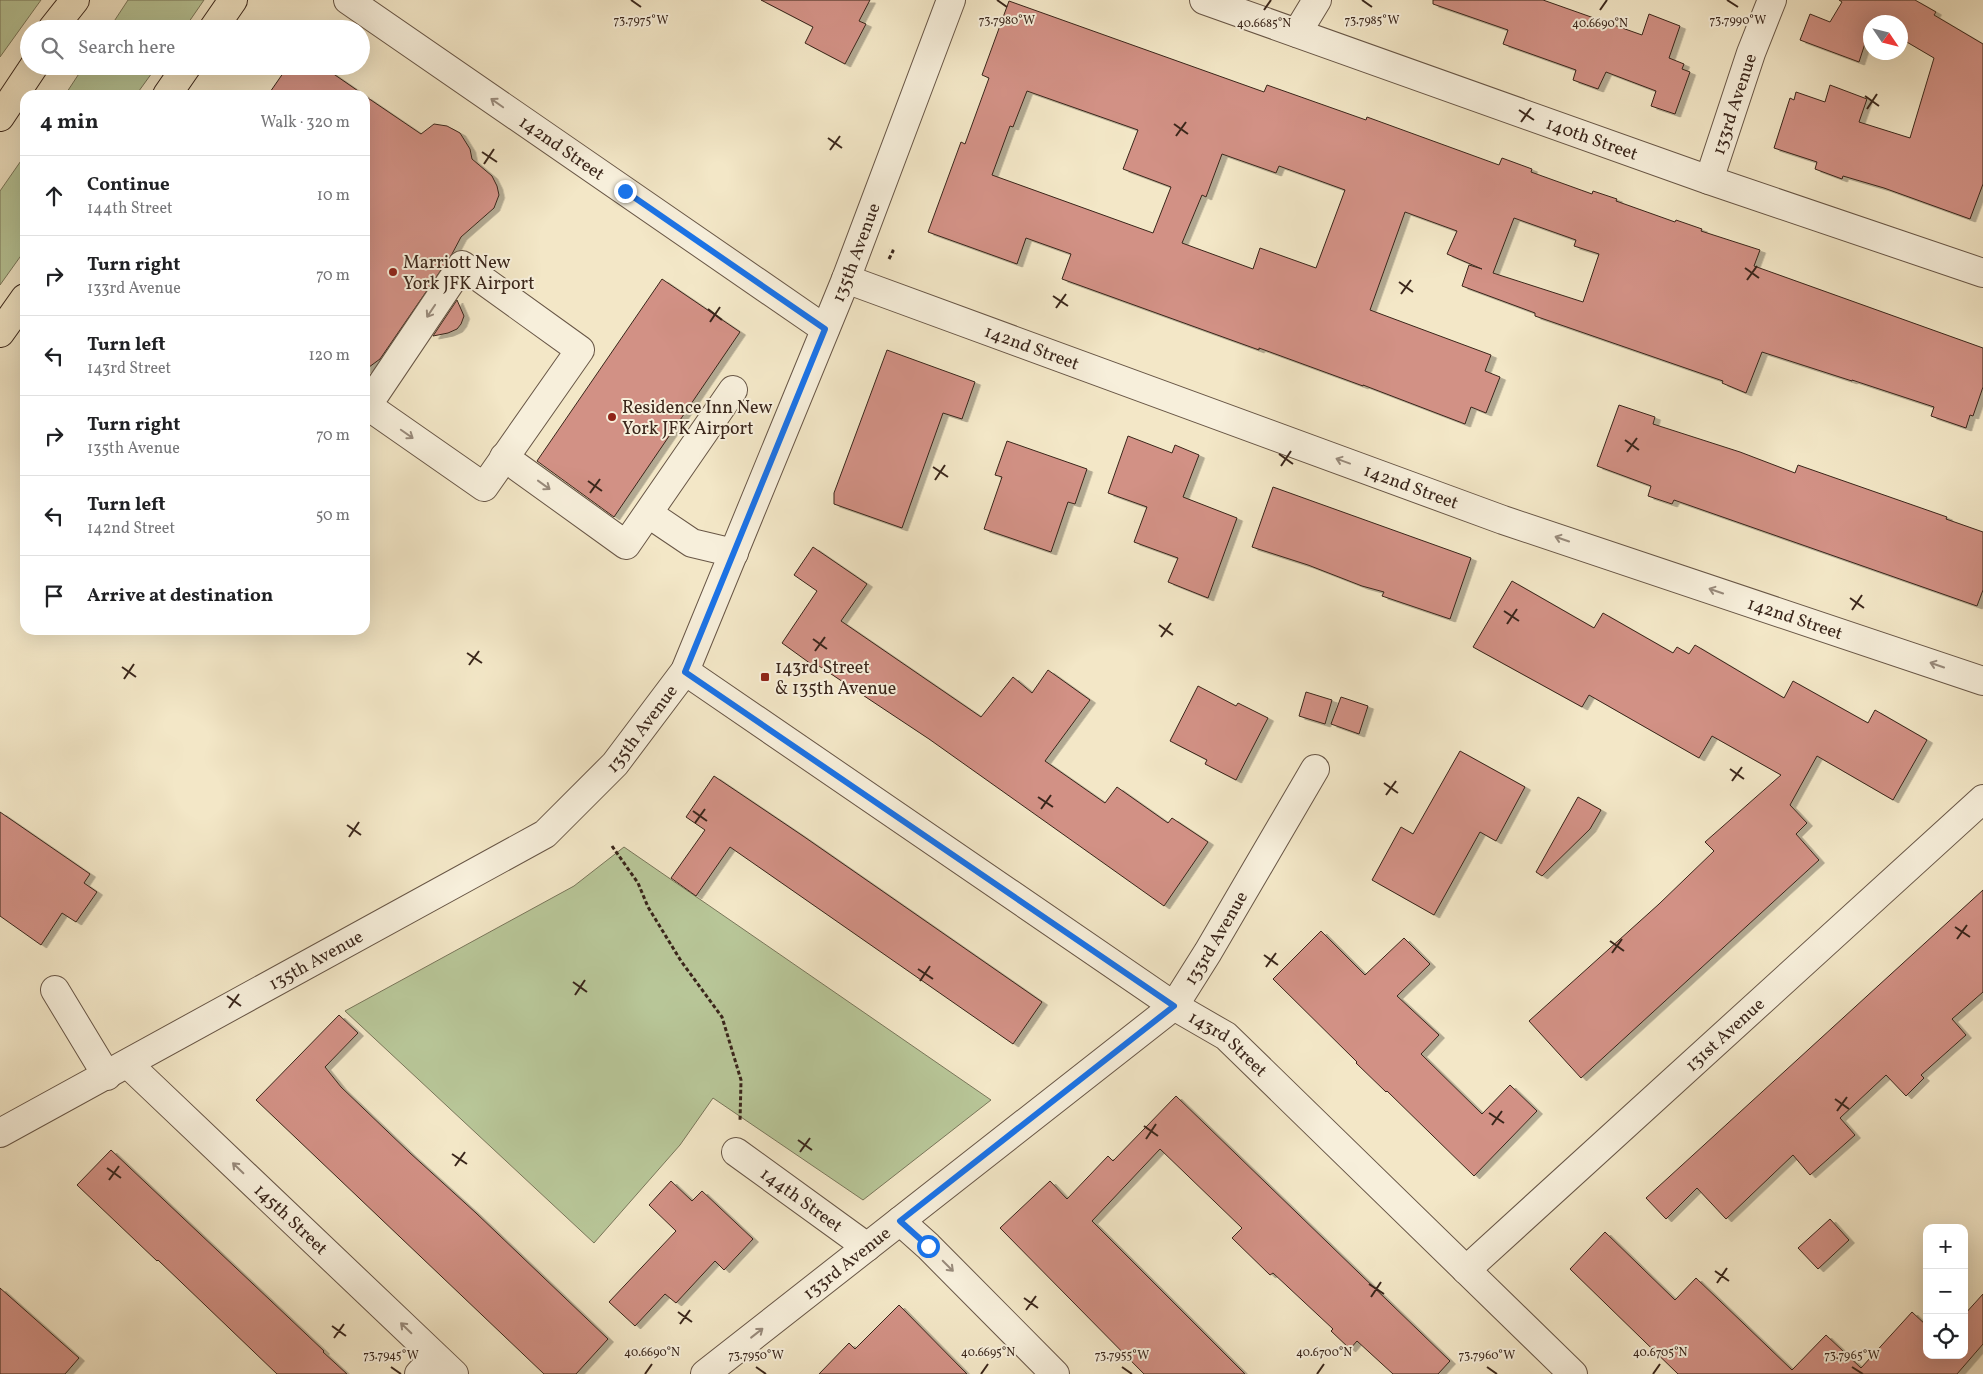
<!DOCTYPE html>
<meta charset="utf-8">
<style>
:root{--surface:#fff;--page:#f2f2f2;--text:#202124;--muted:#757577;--line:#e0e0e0}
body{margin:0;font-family:Vollkorn,serif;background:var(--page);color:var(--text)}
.controls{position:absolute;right:15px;bottom:15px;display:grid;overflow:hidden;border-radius:10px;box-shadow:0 5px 20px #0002}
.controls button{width:45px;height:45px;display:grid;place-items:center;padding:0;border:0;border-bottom:1px solid var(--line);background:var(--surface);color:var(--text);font:25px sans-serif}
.compass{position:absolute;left:1863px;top:15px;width:45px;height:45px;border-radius:50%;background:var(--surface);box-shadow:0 5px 20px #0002;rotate:125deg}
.stop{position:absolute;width:15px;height:15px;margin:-11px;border:4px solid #1a73e8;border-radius:50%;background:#fff}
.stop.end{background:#1a73e8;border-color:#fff;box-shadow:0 1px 5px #0008}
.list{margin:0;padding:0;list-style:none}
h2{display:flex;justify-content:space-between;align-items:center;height:65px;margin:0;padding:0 20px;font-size:21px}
h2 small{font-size:16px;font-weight:400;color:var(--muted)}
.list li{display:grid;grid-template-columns:32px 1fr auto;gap:15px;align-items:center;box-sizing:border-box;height:80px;padding:0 20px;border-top:1px solid var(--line)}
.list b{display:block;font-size:19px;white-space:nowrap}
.list p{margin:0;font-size:16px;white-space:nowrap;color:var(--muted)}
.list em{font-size:16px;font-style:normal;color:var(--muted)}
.icon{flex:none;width:28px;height:28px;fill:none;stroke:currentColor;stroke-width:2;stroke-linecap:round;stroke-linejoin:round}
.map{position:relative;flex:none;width:1983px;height:1374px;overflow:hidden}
.search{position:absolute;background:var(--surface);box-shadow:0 5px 20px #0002;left:20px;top:20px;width:350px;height:55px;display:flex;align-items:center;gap:12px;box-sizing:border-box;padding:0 18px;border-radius:28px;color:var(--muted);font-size:19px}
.panel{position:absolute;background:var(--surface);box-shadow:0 5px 20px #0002;left:20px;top:90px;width:350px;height:545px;border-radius:15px}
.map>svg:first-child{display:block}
.green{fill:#b8c698;stroke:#79765a}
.building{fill:#d29185;stroke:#3a261b;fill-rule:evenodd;filter:url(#shadow)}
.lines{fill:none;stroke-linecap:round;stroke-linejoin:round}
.minor-casing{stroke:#685646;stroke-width:30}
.major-casing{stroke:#3a261b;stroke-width:30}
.highway-casing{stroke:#3a261b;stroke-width:30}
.path{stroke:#3a261b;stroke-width:3;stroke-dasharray:4 2.5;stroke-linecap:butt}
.minor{stroke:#f7efdb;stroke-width:28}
.major{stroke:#f3e7c7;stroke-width:28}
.highway{stroke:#f3e7c7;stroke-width:28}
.oneway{stroke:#988a7b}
.route{stroke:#1a73e8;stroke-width:6}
.ticks{fill:none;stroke:#3a261b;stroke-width:2}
.poi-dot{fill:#8f2418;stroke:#f7efdb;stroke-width:2}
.labels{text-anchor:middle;stroke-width:4;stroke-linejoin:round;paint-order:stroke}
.street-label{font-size:18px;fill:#3a261b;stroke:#f7efdb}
.poi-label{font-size:18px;fill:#3a261b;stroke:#f7efdb;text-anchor:start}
.ticks-label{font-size:12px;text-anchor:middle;fill:#3a261b;stroke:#f7efdb;stroke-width:4;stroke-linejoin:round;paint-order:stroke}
</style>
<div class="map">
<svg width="1983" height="1374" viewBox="0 0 1983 1374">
<defs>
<filter id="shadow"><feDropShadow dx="5.5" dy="3" stdDeviation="0" flood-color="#0004"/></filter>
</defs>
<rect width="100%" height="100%" fill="#f3e7c7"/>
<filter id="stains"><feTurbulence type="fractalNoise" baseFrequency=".004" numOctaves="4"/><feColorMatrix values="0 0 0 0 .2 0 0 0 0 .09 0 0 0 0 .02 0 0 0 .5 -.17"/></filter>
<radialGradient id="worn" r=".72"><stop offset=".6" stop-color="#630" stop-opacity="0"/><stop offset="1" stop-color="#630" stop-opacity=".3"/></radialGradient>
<path class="green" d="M 0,0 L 41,0 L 0,57 Z
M 128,0 L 204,0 L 184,29 L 109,29 Z
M 84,66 L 157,66 L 136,95 L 65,95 Z
M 25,155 L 25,250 L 0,285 L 0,191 Z
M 624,847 L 991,1100 L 863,1200 L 713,1098 L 680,1145 L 594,1243 L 345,1011 L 574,886 Z"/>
<path class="building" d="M 761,0 L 870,0 L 859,21 L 866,24 L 845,64 L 805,43 L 813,27 Z
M 1433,0 L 1543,0 L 1642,35 L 1649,14 L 1680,26 L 1669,58 L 1684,64 L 1682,69 L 1690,72 L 1675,114 L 1651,106 L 1656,91 L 1606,72 L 1598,89 L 1573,80 L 1576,70 L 1503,44 L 1508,30 L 1433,4 Z
M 1839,0 L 1915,0 L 1936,12 L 1934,15 L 1983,44 L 1983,184 L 1970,219 L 1884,188 L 1843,176 L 1842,179 L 1815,169 L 1817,162 L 1774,148 L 1790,98 L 1794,100 L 1796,92 L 1825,102 L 1830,85 L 1867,99 L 1859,122 L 1910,138 L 1934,58 L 1900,38 L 1900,22 L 1876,22 L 1873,21 L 1870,22 L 1870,28 L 1859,62 L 1800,40 L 1810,14 L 1830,22 L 1842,2 Z
M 1009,1 L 1264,92 L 1267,85 L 1366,120 L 1367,117 L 1499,165 L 1502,158 L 1532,169 L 1531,172 L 1592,194 L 1593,191 L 1617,199 L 1616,201 L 1675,222 L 1676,220 L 1702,229 L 1701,231 L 1760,250 L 1754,266 L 1983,348 L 1983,387 L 1973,416 L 1970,415 L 1966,428 L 1931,416 L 1934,407 L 1852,380 L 1852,381 L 1762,352 L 1746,393 L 1722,383 L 1723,381 L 1535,316 L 1535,313 L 1462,286 L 1469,265 L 1482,269 L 1447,254 L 1457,231 L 1405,212 L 1370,310 L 1491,355 L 1485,371 L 1500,377 L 1486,413 L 1471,407 L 1465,424 L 1363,385 L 1363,386 L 1259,348 L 1259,350 L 1062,279 L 1071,254 L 1026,238 L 1017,264 L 928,232 L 961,142 L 965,144 L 989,78 L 982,75 ZM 1027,91 L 1138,130 L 1123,169 L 1171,187 L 1153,233 L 992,175 L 1010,126 L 1013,127 ZM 1222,154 L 1276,173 L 1279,166 L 1345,190 L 1316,268 L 1260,248 L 1253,269 L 1182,243 L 1202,195 L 1206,197 ZM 1514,218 L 1576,240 L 1574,246 L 1599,254 L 1583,302 L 1493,273 Z
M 288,66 L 322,66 L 364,95 L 268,95 Z
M 365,96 L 421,134 L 434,124 L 447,126 L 460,133 L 470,149 L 472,159 L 492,176 L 497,186 L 499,195 L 494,208 L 461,237 L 452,254 L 380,359 L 365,370 Z
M 662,279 L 740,332 L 614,517 L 537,461 Z
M 457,300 L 464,316 L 461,324 L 457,329 L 448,333 L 433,336 Z
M 887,350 L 975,382 L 962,419 L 943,413 L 902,528 L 834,504 L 834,493 Z
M 1619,405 L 1655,417 L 1653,424 L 1740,452 L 1795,473 L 1798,465 L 1947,517 L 1946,519 L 1983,532 L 1983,590 L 1977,606 L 1674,500 L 1672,504 L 1648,496 L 1651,486 L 1597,466 Z
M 1128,436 L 1172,453 L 1175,445 L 1199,455 L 1183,497 L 1237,518 L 1208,598 L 1168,582 L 1178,558 L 1134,542 L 1147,507 L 1108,493 Z
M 1007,441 L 1087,469 L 1075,504 L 1068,502 L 1051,552 L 984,529 L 1002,477 L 995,475 Z
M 1273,487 L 1471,558 L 1450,619 L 1382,596 L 1384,592 L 1362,586 L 1308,565 L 1252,547 Z
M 813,547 L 867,584 L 841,621 L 981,717 L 1013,677 L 1032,693 L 1048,670 L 1090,700 L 1045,761 L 1105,803 L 1117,787 L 1168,823 L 1172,818 L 1208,842 L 1164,906 L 929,739 L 813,662 L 811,664 L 782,643 L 817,591 L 794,575 Z
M 1512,581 L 1594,628 L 1603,613 L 1673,653 L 1677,647 L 1689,654 L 1695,645 L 1784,698 L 1793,681 L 1868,723 L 1875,710 L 1927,740 L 1893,800 L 1817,756 L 1790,805 L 1807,823 L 1796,834 L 1819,860 L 1581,1078 L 1529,1021 L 1659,904 L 1714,851 L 1705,842 L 1781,775 L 1712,736 L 1699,758 L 1589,695 L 1582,707 L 1473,647 Z
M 1198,686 L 1236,706 L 1238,703 L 1268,718 L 1236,780 L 1205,764 L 1207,760 L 1170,741 Z
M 1306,692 L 1332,700 L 1325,724 L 1299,716 Z
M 1341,697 L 1368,706 L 1359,734 L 1331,724 Z
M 1460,751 L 1525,787 L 1496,841 L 1480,832 L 1434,915 L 1372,880 L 1401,827 L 1413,834 Z
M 714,776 L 803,836 L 1042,1002 L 1013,1044 L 730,847 L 696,896 L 671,878 L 705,830 L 686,817 Z
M 1578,797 L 1601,810 L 1590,829 L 1542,876 L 1536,872 Z
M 0,812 L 90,874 L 84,883 L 97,892 L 76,922 L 62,913 L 41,945 L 0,916 Z
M 1983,890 L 1983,992 L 1952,1019 L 1966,1035 L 1921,1075 L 1924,1078 L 1906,1096 L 1886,1075 L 1840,1118 L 1855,1135 L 1810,1175 L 1793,1155 L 1726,1219 L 1697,1188 L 1666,1219 L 1646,1198 Z
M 1321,931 L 1365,975 L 1404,938 L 1430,964 L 1397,996 L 1439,1035 L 1421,1054 L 1482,1114 L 1510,1085 L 1537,1111 L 1474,1176 L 1387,1091 L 1386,1092 L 1356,1063 L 1357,1062 L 1273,979 Z
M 339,1015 L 358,1033 L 325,1067 L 341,1087 L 410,1153 L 476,1213 L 608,1339 L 576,1374 L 544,1374 L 256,1100 Z
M 1176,1096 L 1450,1361 L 1438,1374 L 1393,1374 L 1357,1341 L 1350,1349 L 1331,1331 L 1333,1329 L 1273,1273 L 1270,1275 L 1232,1238 L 1242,1228 L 1160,1149 L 1092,1221 L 1245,1374 L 1144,1374 L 1000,1228 L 1050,1181 L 1067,1199 L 1108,1156 L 1113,1161 Z
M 111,1150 L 324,1351 L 323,1352 L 347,1374 L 277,1374 L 158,1260 L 157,1261 L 77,1185 Z
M 671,1181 L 692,1201 L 702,1191 L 753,1239 L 724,1270 L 715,1261 L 676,1303 L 665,1294 L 635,1326 L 609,1302 L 676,1231 L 649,1205 Z
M 1830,1219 L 1849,1240 L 1818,1269 L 1798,1248 Z
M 1605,1232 L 1675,1300 L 1696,1278 L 1792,1370 L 1826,1335 L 1861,1368 L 1912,1312 L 1927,1326 L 1927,1355 L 1964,1355 L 1964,1315 L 1983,1294 L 1983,1344 L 1957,1374 L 1678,1374 L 1570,1269 Z
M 0,1288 L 79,1358 L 65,1374 L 0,1374 Z
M 899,1305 L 967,1374 L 819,1374 L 849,1343 L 855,1349 Z"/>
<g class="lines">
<g class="minor-casing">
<g id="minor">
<path id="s1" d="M 348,0 L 825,329"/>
<path id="s2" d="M 1204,0 L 1709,180 L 1983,273"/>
<path d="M 1297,33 L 1317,0"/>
<path id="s3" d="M 1709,180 L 1751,53 L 1772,0"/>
<path id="s4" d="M 846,279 L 1503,520 L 1983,681"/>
<path d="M 365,404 L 484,487 L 580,350 L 462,265 L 367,406"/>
<path d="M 504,457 L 626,545 L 733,390"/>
<path d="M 649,514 L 692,543 L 734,553"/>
<path id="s5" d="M 685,671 L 1174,1006 L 1226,1036 L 1573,1374"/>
<path d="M 55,990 L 107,1076"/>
<path id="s6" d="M 128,1064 L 454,1374"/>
<path id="s7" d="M 0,1133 L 545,834 L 615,764 L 685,671 L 846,279 L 951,0"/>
<path id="s8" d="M 736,1152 L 867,1247"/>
<path d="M 900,1221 L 928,1246 L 1055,1374"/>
<path id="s9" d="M 1466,1270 L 1983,799"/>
<path d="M 419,1374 L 435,1357"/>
<path id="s10" d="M 705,1374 L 1174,1006 L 1208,952 L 1315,769"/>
</g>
</g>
<g class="major-casing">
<path id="major" d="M 213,29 L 233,0
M 167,95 L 187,66
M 0,333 L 25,298"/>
</g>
<g class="highway-casing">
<path id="highway" d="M 52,29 L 75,0
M 0,117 L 34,66"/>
</g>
<path class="path" d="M 889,259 L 893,251 L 889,250
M 612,846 L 638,883 L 648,907 L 681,961 L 722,1017 L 741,1080 L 740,1122"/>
<use href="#minor" class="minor"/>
<use href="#major" class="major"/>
<use href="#highway" class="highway"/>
</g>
<defs><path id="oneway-shaft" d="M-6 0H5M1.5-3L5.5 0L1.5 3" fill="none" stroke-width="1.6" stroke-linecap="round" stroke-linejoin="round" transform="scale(1.25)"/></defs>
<g class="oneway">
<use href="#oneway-shaft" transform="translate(497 103) rotate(-145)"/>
<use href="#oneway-shaft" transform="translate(431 311) rotate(124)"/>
<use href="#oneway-shaft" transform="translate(407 434) rotate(35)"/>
<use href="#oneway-shaft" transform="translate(1343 461) rotate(-160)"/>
<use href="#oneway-shaft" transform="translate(544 485) rotate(36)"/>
<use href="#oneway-shaft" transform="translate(1562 539) rotate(-161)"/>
<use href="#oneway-shaft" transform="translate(1716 591) rotate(-161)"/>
<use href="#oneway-shaft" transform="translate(1937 665) rotate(-161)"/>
<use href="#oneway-shaft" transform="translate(238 1168) rotate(-136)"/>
<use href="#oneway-shaft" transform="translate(948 1266) rotate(45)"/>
<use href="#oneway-shaft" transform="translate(406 1328) rotate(-136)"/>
<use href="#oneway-shaft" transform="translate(757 1333) rotate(-38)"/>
</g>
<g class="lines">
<path class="route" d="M 625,191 L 825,329 L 685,672 L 1174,1006 L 900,1221 L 928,1246"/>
</g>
<path class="ticks" d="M 631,0 L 641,7M 997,0 L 1007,7M 1362,0 L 1372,7M 1727,0 L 1738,7M 1264,10 L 1271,0M 1600,10 L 1607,0M 1865,96 L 1879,106M 1867,109 L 1877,94M 1519,110 L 1534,120M 1521,122 L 1531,108M 1174,124 L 1188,134M 1176,136 L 1186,122M 828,138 L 842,148M 830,150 L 840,136M 482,152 L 497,162M 484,164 L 494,149M 1745,268 L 1759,278M 1747,280 L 1757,266M 1399,282 L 1413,292M 1401,294 L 1411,280M 1053,296 L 1068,306M 1056,308 L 1066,294M 708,309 L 722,320M 710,322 L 720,307M 1625,440 L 1639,450M 1627,452 L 1637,438M 1279,454 L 1293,464M 1281,466 L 1291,451M 933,467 L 948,477M 935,480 L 945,465M 588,481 L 602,491M 590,493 L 600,479M 1850,598 L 1864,608M 1852,610 L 1862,595M 1504,611 L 1519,621M 1507,624 L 1517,609M 1159,625 L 1173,635M 1161,637 L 1171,623M 813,639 L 827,649M 815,651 L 825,637M 467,653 L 482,663M 469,665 L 479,651M 122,667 L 136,677M 124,679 L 134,664M 1730,769 L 1744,779M 1732,781 L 1742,767M 1384,783 L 1398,793M 1386,795 L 1396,781M 1038,797 L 1053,807M 1041,809 L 1051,795M 693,811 L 707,821M 695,823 L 705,809M 347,825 L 361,835M 349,837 L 359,822M 1955,927 L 1970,937M 1957,939 L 1967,925M 1610,941 L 1624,951M 1612,953 L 1622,939M 1264,955 L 1278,965M 1266,967 L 1276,953M 918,969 L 933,979M 920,981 L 930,966M 573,982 L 587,992M 575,995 L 585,980M 227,996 L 241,1006M 229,1008 L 239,994M 1835,1099 L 1849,1109M 1837,1111 L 1847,1097M 1489,1113 L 1504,1123M 1492,1125 L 1502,1111M 1144,1126 L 1158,1136M 1146,1139 L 1156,1124M 798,1140 L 812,1150M 800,1152 L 810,1138M 452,1154 L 467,1164M 455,1166 L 465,1152M 107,1168 L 121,1178M 109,1180 L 119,1166M 1715,1271 L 1729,1281M 1717,1283 L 1727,1268M 1369,1284 L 1384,1294M 1371,1297 L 1381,1282M 1024,1298 L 1038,1308M 1026,1310 L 1036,1296M 678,1312 L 692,1322M 680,1324 L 690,1310M 332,1326 L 346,1336M 334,1338 L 344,1324M 391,1367 L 401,1374M 756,1367 L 766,1374M 1122,1367 L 1132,1374M 1487,1367 L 1497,1374M 1852,1367 L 1863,1374M 645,1374 L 652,1364M 981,1374 L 988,1364M 1317,1374 L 1324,1364M 1653,1374 L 1660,1364"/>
<g class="poi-dot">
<circle cx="393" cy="272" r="5"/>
<circle cx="612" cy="417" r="5"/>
<rect x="760" y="672" width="10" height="10" rx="2.5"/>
</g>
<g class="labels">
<g class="street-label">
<text dy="6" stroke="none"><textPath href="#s3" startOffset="80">133rd Avenue</textPath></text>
<text dy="6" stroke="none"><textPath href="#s2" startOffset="412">140th Street</textPath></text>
<text dy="6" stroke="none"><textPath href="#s1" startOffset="260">142nd Street</textPath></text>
<text dy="6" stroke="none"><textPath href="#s7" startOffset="1289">135th Avenue</textPath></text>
<text dy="6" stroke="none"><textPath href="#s4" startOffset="198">142nd Street</textPath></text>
<text dy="6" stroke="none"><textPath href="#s4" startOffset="602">142nd Street</textPath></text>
<text dy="6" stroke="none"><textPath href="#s4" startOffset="1008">142nd Street</textPath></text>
<text dy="6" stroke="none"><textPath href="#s7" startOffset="765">135th Avenue</textPath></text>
<text dy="6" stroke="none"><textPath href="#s10" startOffset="676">133rd Avenue</textPath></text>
<text dy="6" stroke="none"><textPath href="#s7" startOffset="360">135th Avenue</textPath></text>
<text dy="6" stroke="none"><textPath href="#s9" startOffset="350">131st Avenue</textPath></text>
<text dy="6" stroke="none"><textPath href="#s5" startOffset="659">143rd Street</textPath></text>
<text dy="6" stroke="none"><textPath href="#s8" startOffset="81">144th Street</textPath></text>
<text dy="6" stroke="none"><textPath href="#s6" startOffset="225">145th Street</textPath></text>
<text dy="6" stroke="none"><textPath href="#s10" startOffset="180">133rd Avenue</textPath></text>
</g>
<g class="poi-label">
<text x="403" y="268">Marriott New<tspan x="403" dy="21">York JFK Airport</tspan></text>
<text x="622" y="413">Residence Inn New<tspan x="622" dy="21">York JFK Airport</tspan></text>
<text x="775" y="673">143rd Street<tspan x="775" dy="21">&amp; 135th Avenue</tspan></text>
</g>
</g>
<g class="ticks-label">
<text x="1372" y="24">73.7985°W</text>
<text x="641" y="24">73.7975°W</text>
<text x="1007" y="24">73.7980°W</text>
<text x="1738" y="24">73.7990°W</text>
<text x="1264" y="27">40.6685°N</text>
<text x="1600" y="27">40.6690°N</text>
<text x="652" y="1356">40.6690°N</text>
<text x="988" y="1356">40.6695°N</text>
<text x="1324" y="1356">40.6700°N</text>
<text x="1660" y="1356">40.6705°N</text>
<text x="391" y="1359">73.7945°W</text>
<text x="756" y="1359">73.7950°W</text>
<text x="1122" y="1359">73.7955°W</text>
<text x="1487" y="1359">73.7960°W</text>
<text x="1852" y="1359">73.7965°W</text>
</g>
<rect width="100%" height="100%" filter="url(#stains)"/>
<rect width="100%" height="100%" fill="url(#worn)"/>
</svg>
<div class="controls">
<button>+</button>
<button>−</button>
<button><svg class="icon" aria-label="locate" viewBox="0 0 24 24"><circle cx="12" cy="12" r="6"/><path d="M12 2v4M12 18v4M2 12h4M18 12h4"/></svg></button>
</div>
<svg class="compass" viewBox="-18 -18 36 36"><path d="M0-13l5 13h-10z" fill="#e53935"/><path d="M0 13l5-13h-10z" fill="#757577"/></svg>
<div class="stop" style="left:928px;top:1246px"></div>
<div class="stop end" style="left:625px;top:191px"></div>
<div class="search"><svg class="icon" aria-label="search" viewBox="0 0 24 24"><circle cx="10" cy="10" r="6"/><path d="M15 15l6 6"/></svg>Search here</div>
<section class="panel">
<h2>4 min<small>Walk · 320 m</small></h2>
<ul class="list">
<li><svg class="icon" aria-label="ahead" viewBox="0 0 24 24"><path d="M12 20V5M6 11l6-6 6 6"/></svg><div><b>Continue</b><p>144th Street</p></div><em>10 m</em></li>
<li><svg class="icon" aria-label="right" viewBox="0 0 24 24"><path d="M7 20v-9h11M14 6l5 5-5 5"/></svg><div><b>Turn right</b><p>133rd Avenue</p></div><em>70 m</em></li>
<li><svg class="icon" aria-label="left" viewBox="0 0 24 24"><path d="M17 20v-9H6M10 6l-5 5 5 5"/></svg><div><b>Turn left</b><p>143rd Street</p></div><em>120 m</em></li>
<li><svg class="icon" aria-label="right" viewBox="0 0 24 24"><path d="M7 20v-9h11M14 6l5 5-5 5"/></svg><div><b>Turn right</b><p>135th Avenue</p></div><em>70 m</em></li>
<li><svg class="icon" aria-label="left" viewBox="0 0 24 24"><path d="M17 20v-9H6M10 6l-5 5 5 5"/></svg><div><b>Turn left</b><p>142nd Street</p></div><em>50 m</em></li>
<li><svg class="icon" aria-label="arrive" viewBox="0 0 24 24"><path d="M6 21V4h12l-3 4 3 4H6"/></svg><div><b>Arrive at destination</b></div></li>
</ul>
</section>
</div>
